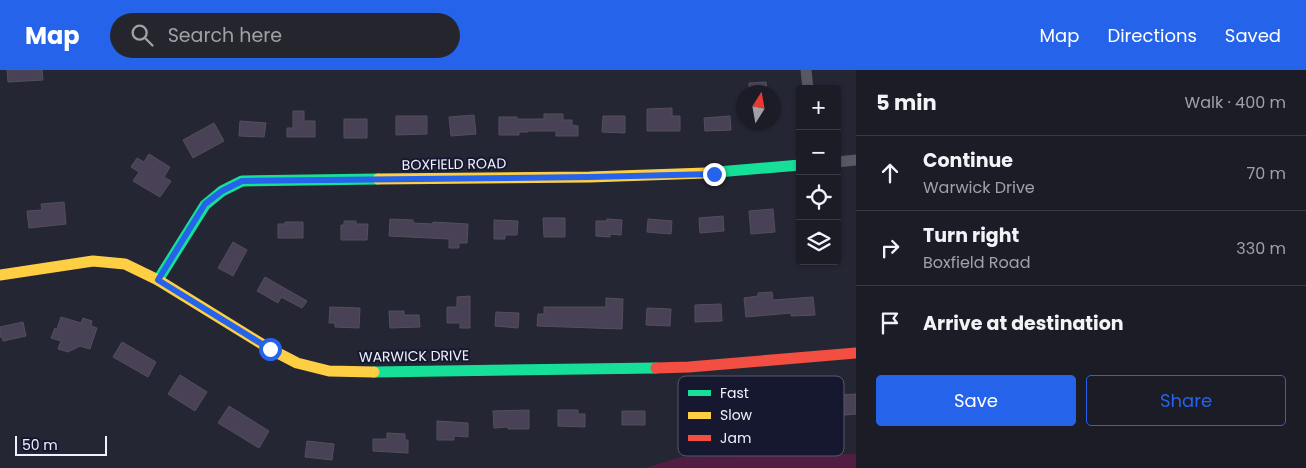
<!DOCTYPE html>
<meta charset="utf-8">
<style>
:root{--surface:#1c1c26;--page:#25252e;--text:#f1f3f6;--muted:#a0a1a7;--line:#3a3a43;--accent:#2563eb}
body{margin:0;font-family:Poppins,sans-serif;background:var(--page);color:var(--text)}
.controls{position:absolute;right:15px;top:15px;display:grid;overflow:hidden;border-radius:5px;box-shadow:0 1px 4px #0004}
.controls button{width:45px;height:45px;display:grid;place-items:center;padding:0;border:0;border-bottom:1px solid var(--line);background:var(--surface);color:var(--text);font:25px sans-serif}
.compass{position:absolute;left:736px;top:15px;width:45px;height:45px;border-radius:50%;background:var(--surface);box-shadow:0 1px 4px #0004;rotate:11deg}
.scale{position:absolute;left:15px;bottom:12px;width:92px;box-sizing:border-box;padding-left:5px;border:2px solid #eff1fe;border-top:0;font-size:14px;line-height:18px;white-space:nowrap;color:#eff1fe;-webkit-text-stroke:4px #16182f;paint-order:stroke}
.stop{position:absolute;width:15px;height:15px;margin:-11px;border:4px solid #2563eb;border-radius:50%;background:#fff}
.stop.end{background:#2563eb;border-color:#fff;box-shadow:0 1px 5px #0008}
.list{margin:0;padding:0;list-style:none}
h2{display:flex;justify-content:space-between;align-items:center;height:65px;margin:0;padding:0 20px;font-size:21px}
h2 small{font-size:16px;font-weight:400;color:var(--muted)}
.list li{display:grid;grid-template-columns:32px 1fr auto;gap:15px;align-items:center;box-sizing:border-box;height:75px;padding:0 20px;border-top:1px solid var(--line)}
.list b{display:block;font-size:19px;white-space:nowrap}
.list p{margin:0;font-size:16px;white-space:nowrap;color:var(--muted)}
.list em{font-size:16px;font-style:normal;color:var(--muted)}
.actions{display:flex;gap:10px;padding:15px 20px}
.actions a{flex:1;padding:11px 0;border:1px solid var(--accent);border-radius:5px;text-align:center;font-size:18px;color:var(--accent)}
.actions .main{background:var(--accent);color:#fff}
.icon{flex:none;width:28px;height:28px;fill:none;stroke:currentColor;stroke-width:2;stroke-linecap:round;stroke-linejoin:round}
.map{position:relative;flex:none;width:856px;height:398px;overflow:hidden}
header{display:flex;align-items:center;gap:30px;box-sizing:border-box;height:70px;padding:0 25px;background:var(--accent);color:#fff}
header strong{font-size:24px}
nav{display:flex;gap:28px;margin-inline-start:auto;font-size:18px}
.search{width:350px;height:45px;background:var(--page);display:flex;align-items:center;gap:12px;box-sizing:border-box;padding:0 18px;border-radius:28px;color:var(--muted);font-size:19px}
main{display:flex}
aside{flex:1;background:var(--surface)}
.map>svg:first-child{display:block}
.green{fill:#521d43}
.building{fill:#494155;stroke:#52505b}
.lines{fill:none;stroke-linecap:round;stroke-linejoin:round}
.street{stroke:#575862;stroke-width:11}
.fast{stroke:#16e098;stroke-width:11}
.slow{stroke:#ffcf43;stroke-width:11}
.jam{stroke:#f24e42;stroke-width:11}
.route{stroke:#2563eb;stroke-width:6}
.labels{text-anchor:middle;stroke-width:4;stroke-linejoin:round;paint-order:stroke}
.street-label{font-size:14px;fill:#eff1fe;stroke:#16182f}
.key{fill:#16182f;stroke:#57596d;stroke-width:1}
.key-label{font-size:14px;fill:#eff1fe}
</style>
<header>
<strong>Map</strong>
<div class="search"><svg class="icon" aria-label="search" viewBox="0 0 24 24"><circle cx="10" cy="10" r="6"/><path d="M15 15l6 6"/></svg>Search here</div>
<nav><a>Map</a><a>Directions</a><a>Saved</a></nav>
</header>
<main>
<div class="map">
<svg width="856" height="398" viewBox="0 0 856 398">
<rect width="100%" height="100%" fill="#252633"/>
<path class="green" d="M 856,384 L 856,398 L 646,398 L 680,387 Z"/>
<path class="building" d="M 7,0 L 42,0 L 43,10 L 8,12 Z
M 766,12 L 767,22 L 749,22 L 749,13 Z
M 672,38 L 672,46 L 680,46 L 680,61 L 647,61 L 647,39 Z
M 293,41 L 304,41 L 304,51 L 315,51 L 315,67 L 287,67 L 287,58 L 293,58 Z
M 544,44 L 563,44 L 563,50 L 572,50 L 572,55 L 578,56 L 578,66 L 556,66 L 556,61 L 528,61 L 528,62 L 519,62 L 519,65 L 499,65 L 499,47 L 517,47 L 517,49 L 544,49 Z
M 474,45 L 476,64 L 451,66 L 449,47 Z
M 396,46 L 427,46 L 427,64 L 396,65 Z
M 603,46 L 625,46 L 625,63 L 602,62 Z
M 730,46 L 731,60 L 705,61 L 704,48 Z
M 344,49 L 367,49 L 367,68 L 344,68 Z
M 240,51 L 266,53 L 264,67 L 239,66 Z
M 214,53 L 224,71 L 193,88 L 183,70 Z
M 149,84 L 170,97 L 164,107 L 171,111 L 160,127 L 133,111 L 139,102 L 131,97 L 137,88 L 144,92 Z
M 64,132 L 66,154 L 29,158 L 27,141 L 42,140 L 41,134 Z
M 773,139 L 775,162 L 751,164 L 749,141 Z
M 723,146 L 724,161 L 700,163 L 699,148 Z
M 543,148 L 565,148 L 565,167 L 544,167 Z
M 390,149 L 413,150 L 413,153 L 433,154 L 433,152 L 468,154 L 467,173 L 459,173 L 459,178 L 449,178 L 449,169 L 389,166 Z
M 607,149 L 622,150 L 621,165 L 610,164 L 610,167 L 596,166 L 596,151 L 607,151 Z
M 648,149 L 672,151 L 671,164 L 647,162 Z
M 494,150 L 518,151 L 517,165 L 505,165 L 505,169 L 494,169 Z
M 344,151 L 356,151 L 356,154 L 368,154 L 367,170 L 341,170 L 341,155 L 344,155 Z
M 285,152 L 303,152 L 303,168 L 278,168 L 278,154 L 285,154 Z
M 233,172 L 247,180 L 233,206 L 218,198 Z
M 265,207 L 307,231 L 302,238 L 281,227 L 278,233 L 257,221 Z
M 772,222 L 773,230 L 813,227 L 815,245 L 791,246 L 791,243 L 746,247 L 744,228 L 758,226 L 758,223 Z
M 470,226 L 470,258 L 460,258 L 460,253 L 447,253 L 447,237 L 457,237 L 457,227 Z
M 606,228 L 623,229 L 622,259 L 537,256 L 538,244 L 544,244 L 544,237 L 606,237 Z
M 721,234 L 722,251 L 695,252 L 695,235 Z
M 330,237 L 360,238 L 359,258 L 335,257 L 335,253 L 329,253 Z
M 647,238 L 671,239 L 670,256 L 646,255 Z
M 389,241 L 404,241 L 404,245 L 419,245 L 420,257 L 390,258 Z
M 496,242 L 519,243 L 518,258 L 495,256 Z
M 61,247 L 81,253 L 83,248 L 92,251 L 91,256 L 97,258 L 90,279 L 80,276 L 68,282 L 58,279 L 61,271 L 51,268 L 55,258 L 57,259 Z
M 23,252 L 26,266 L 3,271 L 2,267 L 0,267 L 0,257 Z
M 122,272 L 156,292 L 148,307 L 113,287 Z
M 180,305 L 207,322 L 195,341 L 168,324 Z
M 856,324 L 856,344 L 844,345 L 842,325 Z
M 229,336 L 269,361 L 259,378 L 218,353 Z
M 529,340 L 529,359 L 508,359 L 508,357 L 494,358 L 493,341 Z
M 558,340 L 578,340 L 578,344 L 585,344 L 585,357 L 558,356 Z
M 622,341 L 645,341 L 645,355 L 622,355 Z
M 437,351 L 468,353 L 468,367 L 454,366 L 454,370 L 437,370 Z
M 387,363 L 405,364 L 405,370 L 408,370 L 408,383 L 373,381 L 373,369 L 387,369 Z
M 307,371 L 334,374 L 332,390 L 305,387 Z"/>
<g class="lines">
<path class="street" d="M 806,0 L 808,19
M 837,92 L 856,90"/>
<path class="fast" d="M 706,103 L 800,95
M 158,210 L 205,135 L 222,121 L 242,111 L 378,109
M 374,302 L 656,298"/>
<path class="slow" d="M 378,109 L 590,107 L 706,103
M 0,205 L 93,191 L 125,194 L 158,210 L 270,279 L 297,293 L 329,301 L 374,302"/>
<path class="jam" d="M 656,298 L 689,297 L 856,283"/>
</g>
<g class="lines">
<path class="route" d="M 270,279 L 158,210 L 205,134 L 222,121 L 242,111 L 590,107 L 714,104"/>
</g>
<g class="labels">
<g class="street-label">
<text transform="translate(454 94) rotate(-1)" y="5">BOXFIELD ROAD</text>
<text transform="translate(414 286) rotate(-1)" y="5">WARWICK DRIVE</text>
</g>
</g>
<rect x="678" y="306" width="166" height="80" rx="8" class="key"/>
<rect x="688" y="320" width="23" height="6" fill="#16e098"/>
<rect x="688" y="342" width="23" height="7" fill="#ffcf43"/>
<rect x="688" y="365" width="23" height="6" fill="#f24e42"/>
<g class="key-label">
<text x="720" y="328">Fast</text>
<text x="720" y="350">Slow</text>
<text x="720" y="373">Jam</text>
</g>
</svg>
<div class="controls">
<button>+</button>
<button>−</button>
<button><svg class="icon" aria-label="locate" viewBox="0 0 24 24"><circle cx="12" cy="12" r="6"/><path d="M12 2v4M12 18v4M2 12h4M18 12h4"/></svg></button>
<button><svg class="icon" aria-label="layers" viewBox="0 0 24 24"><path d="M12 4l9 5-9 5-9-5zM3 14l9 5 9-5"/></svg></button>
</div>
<svg class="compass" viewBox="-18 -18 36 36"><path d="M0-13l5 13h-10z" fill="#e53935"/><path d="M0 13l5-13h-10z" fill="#a0a1a7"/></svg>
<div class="scale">50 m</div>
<div class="stop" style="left:270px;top:279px"></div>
<div class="stop end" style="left:714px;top:104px"></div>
</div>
<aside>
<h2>5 min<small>Walk · 400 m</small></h2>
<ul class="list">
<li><svg class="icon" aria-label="ahead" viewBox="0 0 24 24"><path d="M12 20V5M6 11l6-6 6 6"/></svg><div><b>Continue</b><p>Warwick Drive</p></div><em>70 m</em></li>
<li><svg class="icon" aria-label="right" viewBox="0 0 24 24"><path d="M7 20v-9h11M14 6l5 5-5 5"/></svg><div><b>Turn right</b><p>Boxfield Road</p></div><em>330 m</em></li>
<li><svg class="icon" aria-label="arrive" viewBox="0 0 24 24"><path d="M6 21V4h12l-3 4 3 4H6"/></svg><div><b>Arrive at destination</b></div></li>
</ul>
<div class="actions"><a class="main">Save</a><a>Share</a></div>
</aside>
</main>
